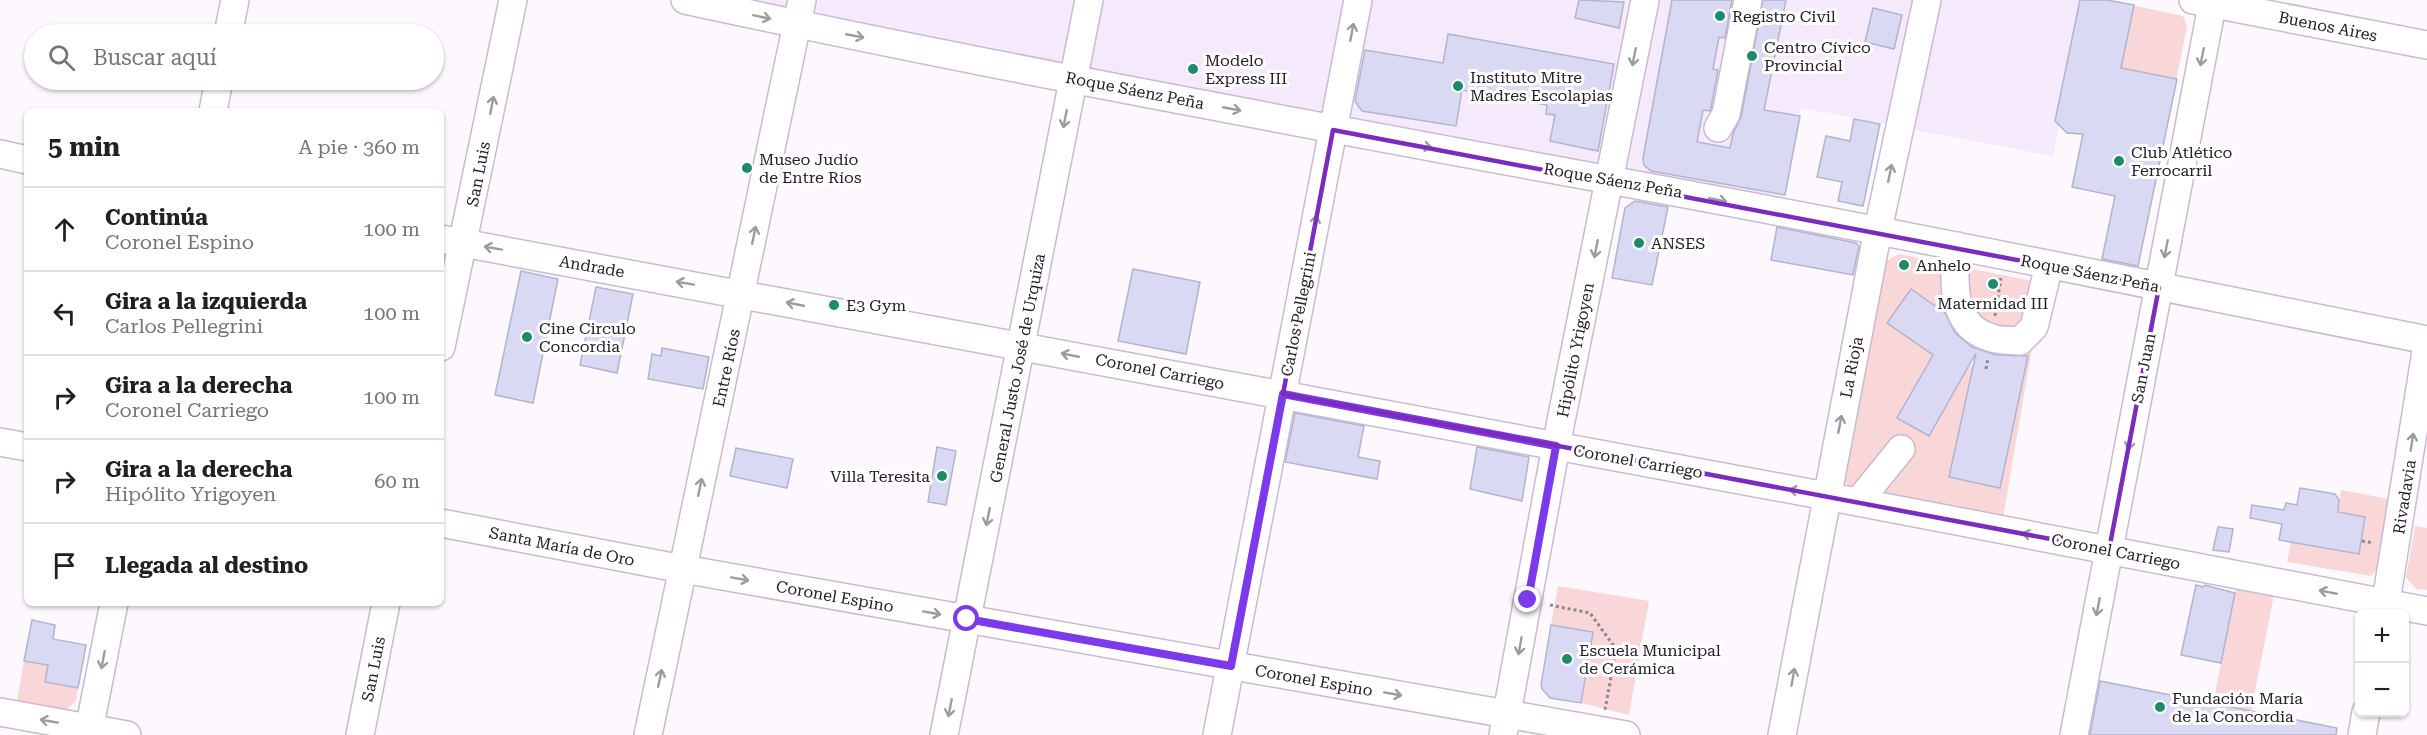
<!DOCTYPE html>
<html lang="es">
<meta charset="utf-8">
<style>
:root{--surface:#fff;--page:#f2f2f2;--text:#202124;--muted:#757577;--line:#e0e0e0}
body{margin:0;font-family:"Roboto Serif",serif;background:var(--page);color:var(--text)}
.controls{position:absolute;right:18px;bottom:18px;display:grid;overflow:hidden;border-radius:9px;box-shadow:0 2px 4px #0004}
.controls button{width:54px;height:54px;display:grid;place-items:center;padding:0;border:0;border-bottom:2px solid var(--line);background:var(--surface);color:var(--text);font:30px sans-serif}
.stop{position:absolute;width:18px;height:18px;margin:-14px;border:4px solid #7c3aed;border-radius:50%;background:#fff}
.stop.end{background:#7c3aed;border-color:#fff;box-shadow:0 2px 6px #0008}
.list{margin:0;padding:0;list-style:none}
h2{display:flex;justify-content:space-between;align-items:center;height:78px;margin:0;padding:0 24px;font-size:26px}
h2 small{font-size:20px;font-weight:400;color:var(--muted)}
.list li{display:grid;grid-template-columns:39px 1fr auto;gap:18px;align-items:center;box-sizing:border-box;height:84px;padding:0 24px;border-top:2px solid var(--line)}
.list b{display:block;font-size:22px;white-space:nowrap}
.list p{margin:0;font-size:20px;white-space:nowrap;color:var(--muted)}
.list em{font-size:20px;font-style:normal;color:var(--muted)}
.icon{flex:none;width:33px;height:33px;fill:none;stroke:currentColor;stroke-width:2;stroke-linecap:round;stroke-linejoin:round}
.map{position:relative;flex:none;width:2427px;height:735px;overflow:hidden}
.search{position:absolute;background:var(--surface);box-shadow:0 2px 4px #0004;left:24px;top:24px;width:420px;height:66px;display:flex;align-items:center;gap:15px;box-sizing:border-box;padding:0 21px;border-radius:33px;color:var(--muted);font-size:22px}
.panel{position:absolute;background:var(--surface);box-shadow:0 2px 4px #0004;left:24px;top:108px;width:420px;height:498px;border-radius:9px}
.map>svg:first-child{display:block}
.built{fill:#f5e9fc}
.green{fill:#f9d6d8;fill-rule:evenodd}
.building{fill:#d9d9f4;stroke:#b2b3cc;stroke-width:1.5}
.lines{fill:none;stroke-linecap:round;stroke-linejoin:round}
.minor-casing{stroke:#cabad1;stroke-width:30}
.path{stroke:#8e8990;stroke-width:3;stroke-dasharray:3 3;stroke-linecap:butt}
.minor{stroke:#fff;stroke-width:27}
.oneway{stroke:#9d9b9f}
.route{stroke:#7c3aed;stroke-width:8}
.marked{fill:none;stroke:#7b2cbf;stroke-width:4.5;stroke-linejoin:round}
.poi-dot{fill:#1d8b6a;stroke:#fff;stroke-width:2}
.labels{text-anchor:middle;stroke-width:6;stroke-linejoin:round;paint-order:stroke}
.poi-label{font-size:16px;fill:#262029;stroke:#fff;text-anchor:start}
.street-label{font-size:16px;fill:#262029;stroke:#fff}
</style>
<div class="map">
<svg width="2427" height="735" viewBox="0 0 2427 735">
<rect width="100%" height="100%" fill="#fcf8fd"/>
<path class="built" d="M 732,0 L 2083,0 L 2053,156 L 1801,108 L 1783,199 Z"/>
<path class="green" d="M 2080,0 L 2107,0 L 2183,16 L 2187,27 L 2137,273 L 2100,265 L 2115,196 L 2072,187 L 2083,135 L 2067,133 L 2055,121 Z
M 1899,254 L 2043,283 L 2003,518 L 1850,488 L 1842,477 L 1884,262 ZM 1911,290 L 1996,350 L 2028,356 L 1949,477 L 1973,367 L 1971,365 L 1963,376 L 1888,323 ZM 1930,359 L 1962,377 L 1929,436 L 1897,418 Z
M 2341,490 L 2389,499 L 2377,569 L 2371,576 L 2287,562 L 2291,542 L 2359,553 L 2365,517 L 2333,511 L 2338,507 Z
M 2415,526 L 2427,528 L 2427,590 L 2416,589 L 2406,577 Z
M 1558,586 L 1649,601 L 1629,715 L 1581,703 L 1593,632 L 1551,625 Z
M 2236,587 L 2274,595 L 2251,711 L 2213,704 Z
M 24,661 L 48,665 L 45,682 L 78,688 L 76,701 L 66,710 L 17,701 Z"/>
<path class="building" d="M 1579,0 L 1624,2 L 1619,28 L 1575,18 Z
M 1672,0 L 1732,0 L 1725,38 L 1719,37 L 1713,69 L 1718,70 L 1711,108 L 1710,111 L 1703,110 L 1697,142 L 1730,148 L 1733,134 L 1741,117 L 1763,0 L 1786,0 L 1764,110 L 1800,116 L 1785,195 L 1651,171 L 1644,165 L 1643,158 Z
M 2080,0 L 2107,0 L 2134,5 L 2121,68 L 2177,79 L 2138,266 L 2102,259 L 2115,196 L 2072,187 L 2083,134 L 2067,133 L 2055,121 Z
M 1873,8 L 1902,15 L 1894,49 L 1865,42 Z
M 1448,34 L 1614,64 L 1598,151 L 1550,141 L 1555,115 L 1546,114 L 1547,105 L 1462,90 L 1456,126 L 1362,111 L 1355,101 L 1365,50 L 1443,63 Z
M 1854,119 L 1880,124 L 1863,206 L 1838,201 L 1842,182 L 1817,177 L 1826,136 L 1850,141 Z
M 1635,201 L 1668,207 L 1652,285 L 1612,278 L 1625,208 Z
M 1777,227 L 1856,243 L 1859,246 L 1853,275 L 1771,260 Z
M 1133,269 L 1200,282 L 1186,354 L 1118,341 Z
M 521,271 L 558,279 L 533,403 L 495,395 Z
M 596,287 L 633,294 L 617,373 L 580,365 Z
M 1911,289 L 1945,313 L 1955,333 L 1972,347 L 1996,355 L 2028,356 L 2000,488 L 1949,477 L 1976,353 L 1929,436 L 1897,418 L 1933,355 L 1887,323 Z
M 662,348 L 709,357 L 703,389 L 648,379 L 652,354 L 661,356 Z
M 1295,413 L 1364,426 L 1358,457 L 1380,461 L 1377,479 L 1285,462 Z
M 937,447 L 956,451 L 946,505 L 928,502 Z
M 1477,447 L 1529,457 L 1522,501 L 1470,489 Z
M 736,448 L 793,459 L 787,488 L 730,476 Z
M 2300,488 L 2335,494 L 2339,500 L 2338,512 L 2365,517 L 2359,554 L 2279,540 L 2282,524 L 2250,518 L 2252,505 L 2284,510 L 2286,503 L 2297,505 Z
M 2218,527 L 2233,529 L 2229,552 L 2213,550 Z
M 2196,585 L 2203,587 L 2205,585 L 2235,593 L 2221,663 L 2181,655 Z
M 32,620 L 55,625 L 53,639 L 86,645 L 78,688 L 45,682 L 48,665 L 24,661 Z
M 1551,625 L 1593,632 L 1581,703 L 1550,698 L 1542,689 L 1541,685 Z
M 2100,681 L 2337,728 L 2336,735 L 2090,735 Z"/>
<g class="lines">
<g class="minor-casing">
<path id="minor" d="M 685,0 C 1022,73 1362,134 1701,197 C 1943,242 2185,292 2427,340
M 2193,0 L 2427,45
M 228,34 L 235,0
M 213,111 L 219,80
M 1718,128 L 1726,114 L 1748,0
M 0,154 L 27,160
M 441,239 L 1826,496 L 2427,611
M 1957,246 C 1953,281 1950,327 1992,338 C 2001,341 2011,340 2020,341 L 2034,327 L 2049,265
M 441,347 L 513,0
M 0,442 L 27,447
M 1858,502 L 1901,449
M 441,523 L 683,569 L 1626,735
M 2384,614 L 2427,345
M 0,712 L 127,735
M 88,735 L 114,603
M 360,735 L 386,603
M 648,735 L 802,0
M 944,735 L 1089,0
M 1217,735 L 1358,0
M 1503,735 L 1556,446 L 1645,0
M 1782,735 L 1878,230 L 1927,0
M 2074,735 L 2213,0
M 2362,735 L 2366,712"/>
</g>
<path class="path" d="M 1995,316 L 2001,278
M 1986,369 L 1988,358
M 2362,541 L 2374,543
M 1550,605 L 1590,613 L 1616,649 L 1605,710"/>
<use href="#minor" class="minor"/>
</g>
<defs><path id="oneway-shaft" d="M-6 0H5M1.5-3L5.5 0L1.5 3" fill="none" stroke-width="1.6" stroke-linecap="round" stroke-linejoin="round" transform="scale(1.5)"/></defs>
<g class="oneway">
<use href="#oneway-shaft" transform="translate(762 17) rotate(12)"/>
<use href="#oneway-shaft" transform="translate(1352 32) rotate(-79)"/>
<use href="#oneway-shaft" transform="translate(855 36) rotate(11)"/>
<use href="#oneway-shaft" transform="translate(1634 57) rotate(101)"/>
<use href="#oneway-shaft" transform="translate(2202 57) rotate(101)"/>
<use href="#oneway-shaft" transform="translate(492 105) rotate(-79)"/>
<use href="#oneway-shaft" transform="translate(1232 109) rotate(11)"/>
<use href="#oneway-shaft" transform="translate(1065 119) rotate(101)"/>
<use href="#oneway-shaft" transform="translate(1423 146) rotate(10)"/>
<use href="#oneway-shaft" transform="translate(1890 173) rotate(-78)"/>
<use href="#oneway-shaft" transform="translate(1718 200) rotate(11)"/>
<use href="#oneway-shaft" transform="translate(1315 224) rotate(-79)"/>
<use href="#oneway-shaft" transform="translate(754 235) rotate(-78)"/>
<use href="#oneway-shaft" transform="translate(493 248) rotate(-170)"/>
<use href="#oneway-shaft" transform="translate(1596 249) rotate(101)"/>
<use href="#oneway-shaft" transform="translate(2166 249) rotate(101)"/>
<use href="#oneway-shaft" transform="translate(685 283) rotate(-170)"/>
<use href="#oneway-shaft" transform="translate(795 304) rotate(-169)"/>
<use href="#oneway-shaft" transform="translate(1070 355) rotate(-169)"/>
<use href="#oneway-shaft" transform="translate(1840 424) rotate(-79)"/>
<use href="#oneway-shaft" transform="translate(2130 441) rotate(101)"/>
<use href="#oneway-shaft" transform="translate(2412 442) rotate(-81)"/>
<use href="#oneway-shaft" transform="translate(700 487) rotate(-78)"/>
<use href="#oneway-shaft" transform="translate(1798 491) rotate(-170)"/>
<use href="#oneway-shaft" transform="translate(988 517) rotate(101)"/>
<use href="#oneway-shaft" transform="translate(2031 535) rotate(-169)"/>
<use href="#oneway-shaft" transform="translate(740 579) rotate(10)"/>
<use href="#oneway-shaft" transform="translate(2328 592) rotate(-169)"/>
<use href="#oneway-shaft" transform="translate(2098 607) rotate(101)"/>
<use href="#oneway-shaft" transform="translate(932 613) rotate(10)"/>
<use href="#oneway-shaft" transform="translate(1520 646) rotate(100)"/>
<use href="#oneway-shaft" transform="translate(103 660) rotate(101)"/>
<use href="#oneway-shaft" transform="translate(1793 677) rotate(-80)"/>
<use href="#oneway-shaft" transform="translate(660 678) rotate(-78)"/>
<use href="#oneway-shaft" transform="translate(1393 694) rotate(10)"/>
<use href="#oneway-shaft" transform="translate(950 708) rotate(101)"/>
<use href="#oneway-shaft" transform="translate(49 721) rotate(-170)"/>
</g>
<g class="lines">
<path class="route" d="M 967,619 L 1231,666 L 1283,394 L 1556,446 L 1528,600"/>
</g>
<path class="marked" d="M 1333,130 L 2159,287 L 2109,550 L 1283,394 Z"/>
<g class="poi-dot">
<circle cx="1720" cy="16" r="6"/>
<circle cx="1752" cy="56" r="6"/>
<circle cx="1193" cy="69" r="6"/>
<circle cx="1458" cy="86" r="6"/>
<circle cx="2119" cy="161" r="6"/>
<circle cx="747" cy="168" r="6"/>
<circle cx="1639" cy="243" r="6"/>
<circle cx="1904" cy="265" r="6"/>
<circle cx="1993" cy="284" r="6"/>
<circle cx="834" cy="305" r="6"/>
<circle cx="527" cy="337" r="6"/>
<circle cx="942" cy="476" r="6"/>
<circle cx="1567" cy="659" r="6"/>
<circle cx="2160" cy="707" r="6"/>
</g>
<g class="labels">
<g class="poi-label">
<text x="1732" y="22">Registro Civil</text>
<text x="1764" y="53">Centro Cívico<tspan x="1764" dy="18">Provincial</tspan></text>
<text x="1205" y="66">Modelo<tspan x="1205" dy="18">Express III</tspan></text>
<text x="1470" y="83">Instituto Mitre<tspan x="1470" dy="18">Madres Escolapias</tspan></text>
<text x="2131" y="158">Club Atlético<tspan x="2131" dy="18">Ferrocarril</tspan></text>
<text x="759" y="165">Museo Judío<tspan x="759" dy="18">de Entre Ríos</tspan></text>
<text x="1651" y="249">ANSES</text>
<text x="1916" y="271">Anhelo</text>
<text x="1993" y="309" text-anchor="middle">Maternidad III</text>
<text x="846" y="311">E3 Gym</text>
<text x="539" y="334">Cine Circulo<tspan x="539" dy="18">Concordia</tspan></text>
<text x="930" y="482" text-anchor="end">Villa Teresita</text>
<text x="1579" y="656">Escuela Municipal<tspan x="1579" dy="18">de Cerámica</tspan></text>
<text x="2172" y="704">Fundación María<tspan x="2172" dy="18">de la Concordia</tspan></text>
</g>
<g class="street-label">
<text transform="translate(2328 26) rotate(11)" y="6">Buenos Aires</text>
<text transform="translate(1135 90) rotate(11)" y="6">Roque Sáenz Peña</text>
<text transform="translate(478 174) rotate(-79)" y="6">San Luis</text>
<text transform="translate(1613 180) rotate(10)" y="6">Roque Sáenz Peña</text>
<text transform="translate(592 266) rotate(10)" y="6">Andrade</text>
<text transform="translate(2090 273) rotate(11)" y="6">Roque Sáenz Peña</text>
<text transform="translate(1298 314) rotate(-79)" y="6">Carlos Pellegrini</text>
<text transform="translate(1575 350) rotate(-79)" y="6">Hipólito Yrigoyen</text>
<text transform="translate(1851 367) rotate(-79)" y="6">La Rioja</text>
<text transform="translate(726 368) rotate(-78)" y="6">Entre Ríos</text>
<text transform="translate(1017 368) rotate(-79)" y="6">General Justo José de Urquiza</text>
<text transform="translate(2143 368) rotate(-79)" y="6">San Juan</text>
<text transform="translate(1160 371) rotate(11)" y="6">Coronel Carriego</text>
<text transform="translate(1638 461) rotate(10)" y="6">Coronel Carriego</text>
<text transform="translate(2404 497) rotate(-81)" y="6">Rivadavia</text>
<text transform="translate(562 546) rotate(11)" y="6">Santa María de Oro</text>
<text transform="translate(2116 551) rotate(11)" y="6">Coronel Carriego</text>
<text transform="translate(835 596) rotate(10)" y="6">Coronel Espino</text>
<text transform="translate(373 669) rotate(-79)" y="6">San Luis</text>
<text transform="translate(1314 680) rotate(10)" y="6">Coronel Espino</text>
</g>
</g>
</svg>
<div class="controls">
<button>+</button>
<button>−</button>
</div>
<div class="stop" style="left:967px;top:619px"></div>
<div class="stop end" style="left:1528px;top:600px"></div>
<div class="search"><svg class="icon" aria-label="search" viewBox="0 0 24 24"><circle cx="10" cy="10" r="6"/><path d="M15 15l6 6"/></svg>Buscar aquí</div>
<section class="panel">
<h2>5 min<small>A pie · 360 m</small></h2>
<ul class="list">
<li><svg class="icon" aria-label="ahead" viewBox="0 0 24 24"><path d="M12 20V5M6 11l6-6 6 6"/></svg><div><b>Continúa</b><p>Coronel Espino</p></div><em>100 m</em></li>
<li><svg class="icon" aria-label="left" viewBox="0 0 24 24"><path d="M17 20v-9H6M10 6l-5 5 5 5"/></svg><div><b>Gira a la izquierda</b><p>Carlos Pellegrini</p></div><em>100 m</em></li>
<li><svg class="icon" aria-label="right" viewBox="0 0 24 24"><path d="M7 20v-9h11M14 6l5 5-5 5"/></svg><div><b>Gira a la derecha</b><p>Coronel Carriego</p></div><em>100 m</em></li>
<li><svg class="icon" aria-label="right" viewBox="0 0 24 24"><path d="M7 20v-9h11M14 6l5 5-5 5"/></svg><div><b>Gira a la derecha</b><p>Hipólito Yrigoyen</p></div><em>60 m</em></li>
<li><svg class="icon" aria-label="arrive" viewBox="0 0 24 24"><path d="M6 21V4h12l-3 4 3 4H6"/></svg><div><b>Llegada al destino</b></div></li>
</ul>
</section>
</div>
